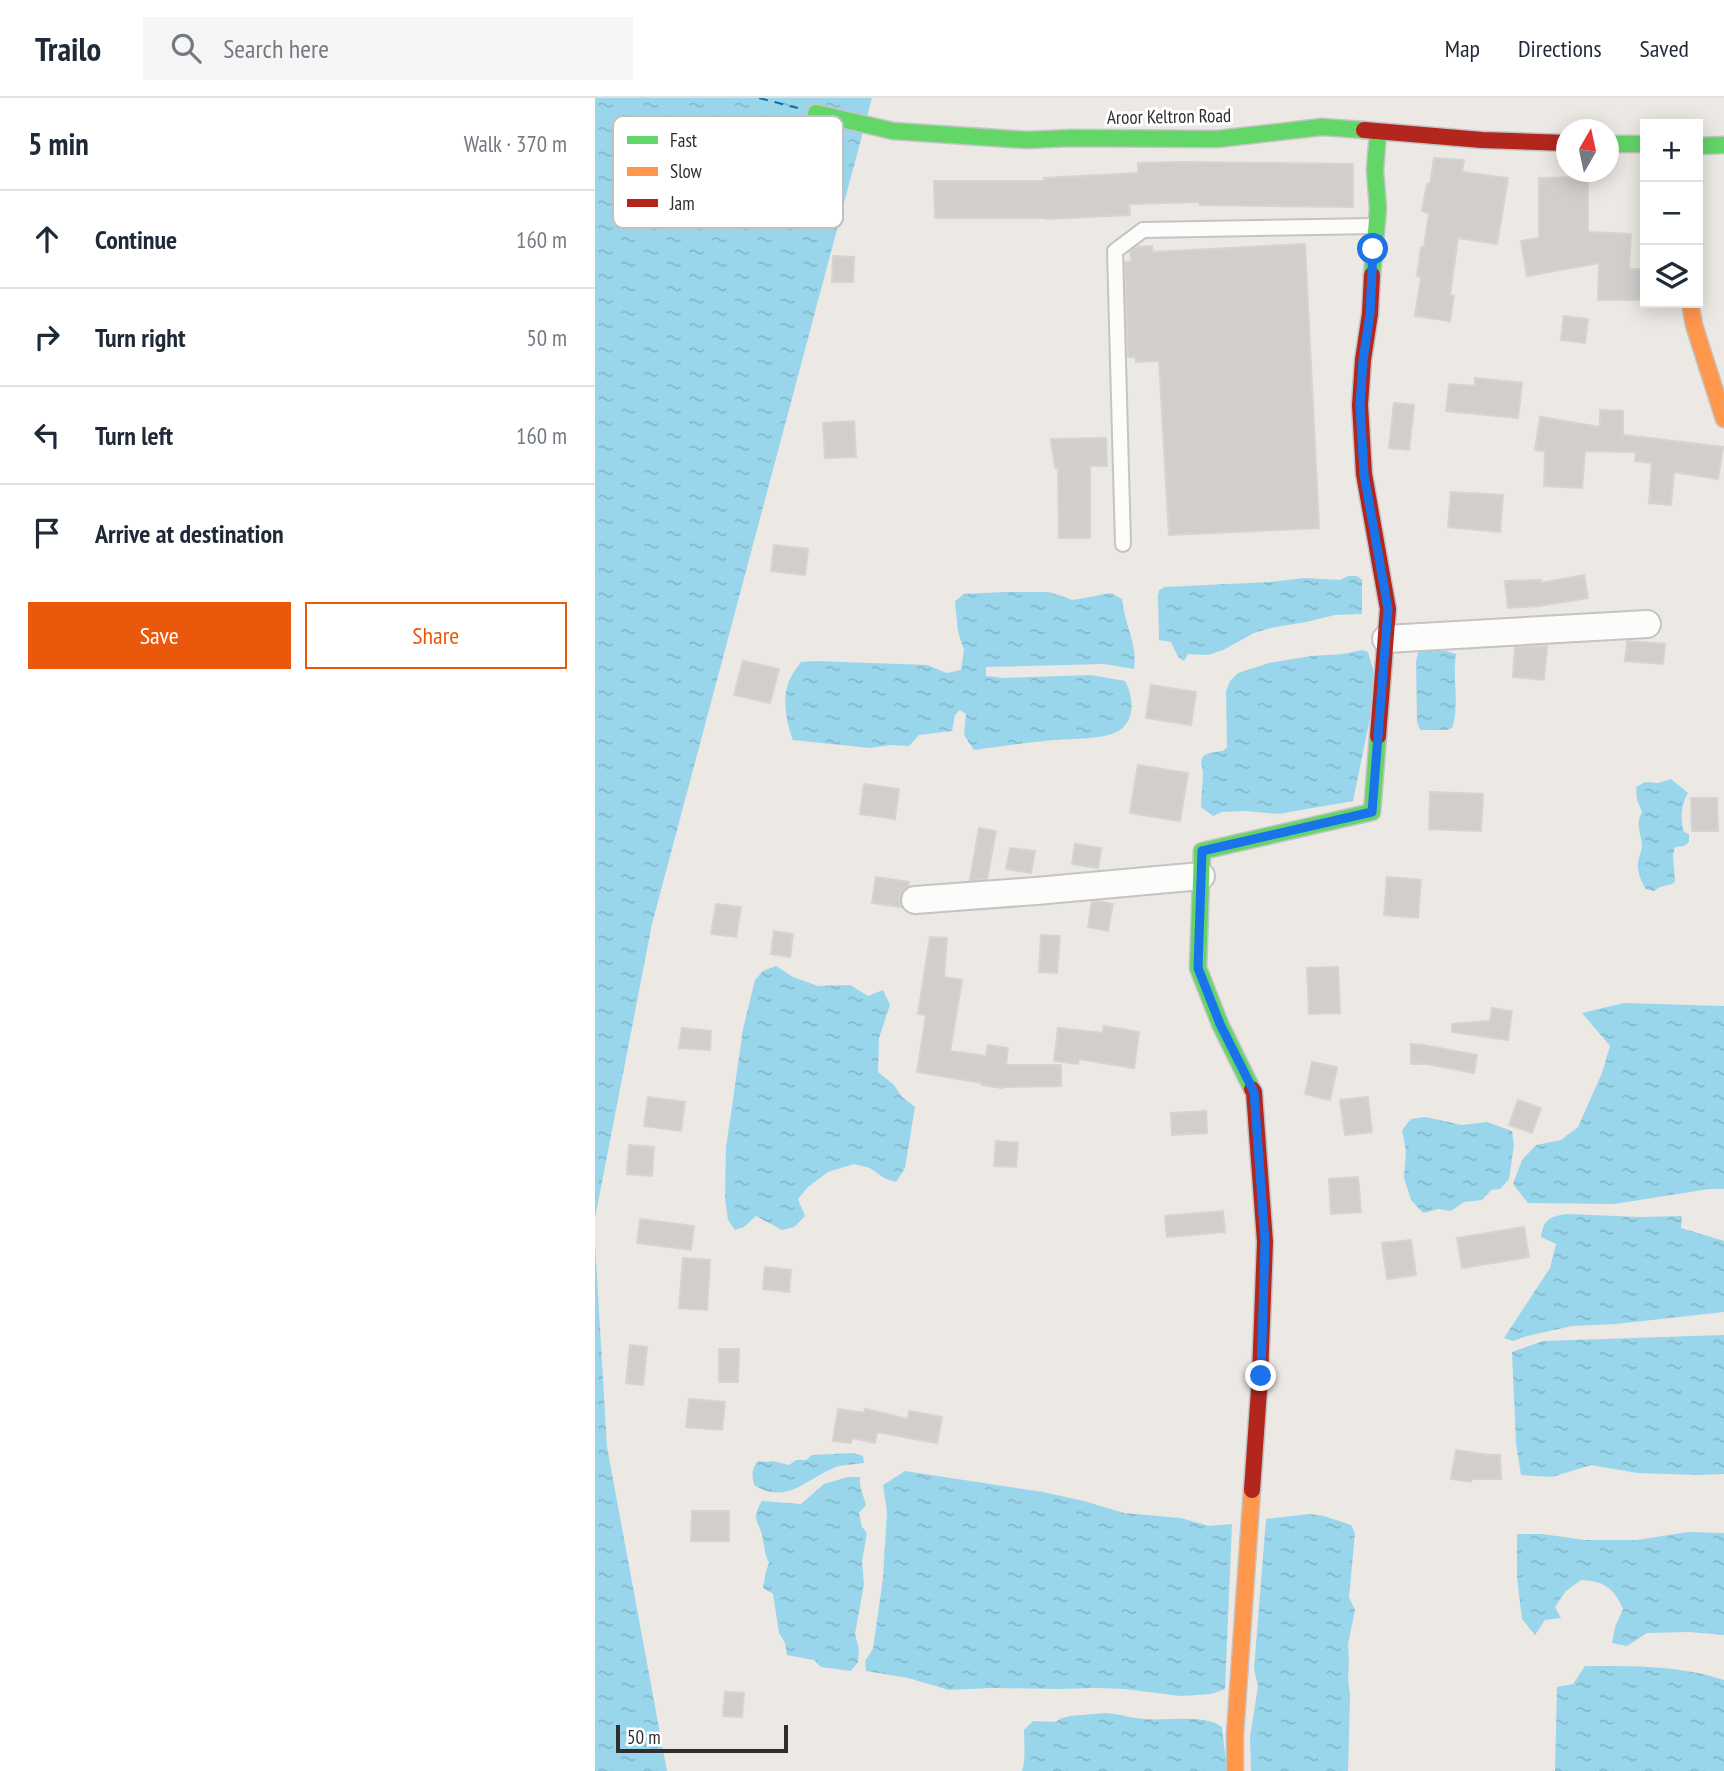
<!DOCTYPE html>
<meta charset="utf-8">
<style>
:root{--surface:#fff;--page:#f6f6f7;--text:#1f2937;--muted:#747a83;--line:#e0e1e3;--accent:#ea580c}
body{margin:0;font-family:"PT Sans Narrow",sans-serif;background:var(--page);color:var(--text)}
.controls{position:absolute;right:21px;top:21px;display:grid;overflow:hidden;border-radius:0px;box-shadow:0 4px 18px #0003}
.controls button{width:63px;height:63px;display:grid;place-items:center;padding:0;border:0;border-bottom:2px solid var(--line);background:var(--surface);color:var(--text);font:35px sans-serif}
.compass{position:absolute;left:961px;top:21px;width:63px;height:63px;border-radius:50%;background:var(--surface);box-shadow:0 4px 18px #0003;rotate:9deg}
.scale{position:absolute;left:21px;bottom:18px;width:172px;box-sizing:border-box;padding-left:7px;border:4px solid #2e2e2e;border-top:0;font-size:19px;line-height:24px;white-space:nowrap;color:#2e2e2e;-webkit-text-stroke:5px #fff;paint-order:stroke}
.stop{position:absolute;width:21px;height:21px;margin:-16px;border:5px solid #1a73e8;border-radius:50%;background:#fff}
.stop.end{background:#1a73e8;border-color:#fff;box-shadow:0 2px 7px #0008}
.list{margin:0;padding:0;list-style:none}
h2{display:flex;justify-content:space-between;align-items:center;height:91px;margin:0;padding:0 28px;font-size:30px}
h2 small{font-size:23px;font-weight:400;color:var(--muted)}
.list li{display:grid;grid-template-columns:46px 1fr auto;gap:21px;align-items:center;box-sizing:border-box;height:98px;padding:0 28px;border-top:2px solid var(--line)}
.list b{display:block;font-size:26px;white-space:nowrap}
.list em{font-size:23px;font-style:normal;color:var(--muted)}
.actions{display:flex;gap:14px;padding:21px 28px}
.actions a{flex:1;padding:16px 0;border:2px solid var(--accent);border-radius:0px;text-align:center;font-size:24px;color:var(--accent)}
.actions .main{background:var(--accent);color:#fff}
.icon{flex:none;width:38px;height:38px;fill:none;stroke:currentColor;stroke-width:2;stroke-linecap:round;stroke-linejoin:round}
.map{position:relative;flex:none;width:1129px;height:1673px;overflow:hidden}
header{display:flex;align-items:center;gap:42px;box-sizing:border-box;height:98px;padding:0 35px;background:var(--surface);border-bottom:2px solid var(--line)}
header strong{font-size:33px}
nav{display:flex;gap:38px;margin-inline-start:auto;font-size:24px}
.search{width:490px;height:63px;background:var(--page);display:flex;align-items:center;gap:18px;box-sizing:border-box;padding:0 24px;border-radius:0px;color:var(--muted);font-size:26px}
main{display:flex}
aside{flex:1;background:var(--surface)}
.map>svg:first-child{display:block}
.water{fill:url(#water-ripples)}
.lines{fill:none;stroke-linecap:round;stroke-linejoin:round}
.ferry{stroke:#0d6fa3;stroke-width:2;stroke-dasharray:9 7;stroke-linecap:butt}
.building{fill:#d1cecb;stroke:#d7d4d0;stroke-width:2}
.lane-casing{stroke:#c5c4c5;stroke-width:18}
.street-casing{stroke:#c5c4c5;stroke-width:30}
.fast-casing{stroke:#c5c4c5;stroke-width:19}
.slow-casing{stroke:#c5c4c5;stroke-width:19}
.jam-casing{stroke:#c5c4c5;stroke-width:19}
.lane{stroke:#fcfcfb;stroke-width:14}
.street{stroke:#fcfcfb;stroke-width:26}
.fast{stroke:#63d668;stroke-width:16}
.slow{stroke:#ff974d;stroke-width:16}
.jam{stroke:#b3261e;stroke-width:16}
.route{stroke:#1a73e8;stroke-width:9}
.labels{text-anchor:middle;stroke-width:6;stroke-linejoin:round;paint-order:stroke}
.street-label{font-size:19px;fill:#2e2e2e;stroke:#fff}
.key{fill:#fff;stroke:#c0c0c0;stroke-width:2}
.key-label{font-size:19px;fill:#2e2e2e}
</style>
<header>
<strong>Trailo</strong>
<div class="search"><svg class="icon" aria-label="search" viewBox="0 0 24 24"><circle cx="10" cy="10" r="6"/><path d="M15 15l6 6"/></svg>Search here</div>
<nav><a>Map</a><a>Directions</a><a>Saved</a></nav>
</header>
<main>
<aside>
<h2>5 min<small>Walk · 370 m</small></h2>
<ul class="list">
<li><svg class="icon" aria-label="ahead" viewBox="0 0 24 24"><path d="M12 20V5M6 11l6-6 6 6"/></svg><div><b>Continue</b></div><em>160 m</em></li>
<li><svg class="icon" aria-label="right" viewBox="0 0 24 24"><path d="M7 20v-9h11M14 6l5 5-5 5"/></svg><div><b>Turn right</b></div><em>50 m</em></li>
<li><svg class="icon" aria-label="left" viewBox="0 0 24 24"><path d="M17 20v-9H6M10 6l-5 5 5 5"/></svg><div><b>Turn left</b></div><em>160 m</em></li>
<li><svg class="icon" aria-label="arrive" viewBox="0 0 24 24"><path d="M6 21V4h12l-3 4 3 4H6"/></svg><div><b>Arrive at destination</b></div></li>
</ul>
<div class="actions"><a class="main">Save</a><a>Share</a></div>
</aside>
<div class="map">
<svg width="1129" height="1673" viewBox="0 0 1129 1673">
<defs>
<pattern id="water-ripples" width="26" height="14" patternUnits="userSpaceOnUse" patternTransform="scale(1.75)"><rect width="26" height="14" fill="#99d6ec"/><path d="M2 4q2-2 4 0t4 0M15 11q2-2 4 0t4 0" fill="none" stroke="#84b8cb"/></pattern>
</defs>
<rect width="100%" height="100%" fill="#ece8e4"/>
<path class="water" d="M 0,0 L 277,0 L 57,826 L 0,1120 Z
M 753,478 L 762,478 L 767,482 L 767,516 L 740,517 L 711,524 L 675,530 L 659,535 L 628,552 L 613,557 L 593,556 L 589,563 L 583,559 L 576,544 L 564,542 L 563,499 L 564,492 L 570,489 L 675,484 L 710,480 L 745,482 Z
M 410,494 L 454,494 L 478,502 L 516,495 L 527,501 C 529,525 543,547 539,571 L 509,566 L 391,569 L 391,578 L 409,580 L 496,577 L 530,583 C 538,597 541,621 525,632 C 509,643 470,640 450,643 C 426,645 403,649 379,652 L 369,637 L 371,616 L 365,612 L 360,617 L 357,633 L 324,637 L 314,648 L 296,647 L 275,650 L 198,642 C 191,624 186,597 196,579 C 198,574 203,569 206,564 L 220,563 L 332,567 L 352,575 L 366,572 L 369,552 L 363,534 L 360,503 L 369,496 Z
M 767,552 L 773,554 L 782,586 L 758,703 L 683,716 L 650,713 L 627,714 L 618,718 L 606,709 L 608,674 L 606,664 L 608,658 L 614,655 L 628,653 L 632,649 L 631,593 L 635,583 L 643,575 L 674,565 L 716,558 L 748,556 Z
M 826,552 L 851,553 L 861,556 C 857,581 865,607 857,630 L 852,632 L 825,632 L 822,624 L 821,564 L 823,555 Z
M 1076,681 L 1093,695 C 1086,707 1085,720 1089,734 L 1094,736 L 1094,744 L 1089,748 L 1080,749 L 1078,757 L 1080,784 C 1074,789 1068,785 1059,793 L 1051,791 C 1046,784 1042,773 1043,764 C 1044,758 1047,753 1047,747 C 1046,735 1040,726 1047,714 L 1042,702 L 1041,689 L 1050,684 L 1063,685 Z
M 181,868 L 198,879 L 223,888 L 255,887 L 273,898 L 288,892 L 295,907 L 284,940 L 283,974 L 299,987 L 307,999 L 320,1009 L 310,1070 L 301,1084 L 289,1080 L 275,1070 L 259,1066 L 233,1074 L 213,1089 L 203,1101 L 210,1118 L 199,1129 L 187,1132 L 161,1118 L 149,1129 L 140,1132 L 133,1122 L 130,1100 L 131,1050 L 148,931 L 160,882 L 168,873 Z
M 1029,905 L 1129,908 L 1129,1091 L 1114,1091 L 1019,1106 L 933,1105 L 918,1086 L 927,1062 L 941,1047 L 966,1042 L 983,1029 L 1007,975 L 1015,948 L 987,915 Z
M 830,1019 L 867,1027 L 892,1024 L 917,1033 L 919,1047 L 914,1081 L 905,1091 L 896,1092 L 887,1102 L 869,1104 L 856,1113 L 843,1111 L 828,1115 L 816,1102 L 809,1080 L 811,1053 L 807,1032 L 816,1021 Z
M 972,1116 L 1045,1119 L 1087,1118 L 1086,1130 L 1129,1143 L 1129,1214 L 1021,1226 L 977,1228 L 932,1238 L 918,1243 L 909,1240 L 955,1170 L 961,1146 L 946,1139 C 949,1120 955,1119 972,1116 Z
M 0,1145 L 12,1349 L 72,1673 L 0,1673 Z
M 1129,1237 L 1129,1376 L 1103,1377 L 1042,1375 L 996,1367 L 957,1379 L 926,1377 L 921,1345 L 917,1254 L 948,1243 Z
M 259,1355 L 268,1358 L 269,1365 C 259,1367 250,1366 241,1369 C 212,1380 192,1408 159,1387 C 157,1377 156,1371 163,1363 L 170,1364 L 178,1363 L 194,1367 L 201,1362 L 211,1362 L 217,1357 Z
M 310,1373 L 448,1394 L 489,1403 L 529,1415 L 586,1420 L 614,1428 L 637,1426 L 630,1591 L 616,1596 L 586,1598 L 530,1591 L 501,1590 L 463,1591 L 396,1590 L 354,1592 L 313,1580 L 271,1573 L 270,1563 L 278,1551 L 288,1480 L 292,1414 L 288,1387 Z
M 253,1379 L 265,1379 C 264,1391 268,1395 271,1407 L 264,1415 L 267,1429 L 272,1435 L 267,1463 L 269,1486 L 260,1536 L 264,1551 L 263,1564 L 256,1573 L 226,1569 L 219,1562 L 192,1557 L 190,1545 L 184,1535 L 178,1496 L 168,1490 L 171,1473 L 174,1465 C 170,1456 170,1453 168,1442 C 166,1424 154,1424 167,1403 L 206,1406 L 229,1386 Z
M 714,1416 L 729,1418 L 756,1427 L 760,1435 L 754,1499 L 760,1512 L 753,1546 L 754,1562 L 753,1581 L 755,1598 L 753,1673 L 656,1673 L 655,1639 L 663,1588 L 659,1571 L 671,1421 Z
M 1093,1434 L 1129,1435 L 1129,1537 L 1094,1534 L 1052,1535 L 1032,1548 L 1017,1545 L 1020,1529 L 1028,1511 C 1019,1490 1009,1483 986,1482 L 971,1493 L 960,1509 L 966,1520 L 950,1522 L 940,1537 L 927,1521 L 922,1480 L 922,1436 L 947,1436 L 990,1442 L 1042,1442 Z
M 990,1568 C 1037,1568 1084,1567 1129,1582 L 1129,1673 L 960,1673 L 962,1589 L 978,1586 Z
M 511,1615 C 524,1616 536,1620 550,1621 C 572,1623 610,1616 627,1629 L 632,1673 L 427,1673 C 431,1661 429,1645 429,1632 L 438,1623 L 460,1624 L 467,1620 L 475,1618 Z"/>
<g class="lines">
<path class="ferry" d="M 164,0 L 203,10"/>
</g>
<path class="building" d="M 839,60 L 869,62 L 867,74 L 913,80 L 902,146 L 863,140 L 855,197 L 859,198 L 855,223 L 820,218 L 826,179 L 822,178 L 826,149 L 829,149 L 834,115 L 827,113 L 832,86 L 835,86 Z
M 588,64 L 758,66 L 758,109 L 605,107 L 605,104 L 534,106 L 535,117 L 451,121 L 451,120 L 340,120 L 339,83 L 449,83 L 449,80 L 543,75 L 543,65 Z
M 993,79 L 993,134 L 1036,136 L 1034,171 L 1050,171 L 1050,202 L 1003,202 L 1004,165 L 932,178 L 926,143 L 944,140 L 944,80 Z
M 710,146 L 724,430 L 574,437 L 564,263 L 541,264 L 541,259 L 533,259 L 530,164 L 536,163 L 535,154 L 542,149 L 557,148 L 558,154 Z
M 238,158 L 259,159 L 258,184 L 237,184 Z
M 969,218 L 993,221 L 990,245 L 966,242 Z
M 880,280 L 927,285 L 923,320 L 851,313 L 854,286 L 880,288 Z
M 799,305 L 819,307 L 814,352 L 794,350 Z
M 1005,312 L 1028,313 L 1028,337 L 1128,349 L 1123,381 L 1079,374 L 1076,407 L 1054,405 L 1057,365 L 1040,363 L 1041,354 L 990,353 L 987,390 L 949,388 L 950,353 L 940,352 L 945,319 L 1005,329 Z
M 259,323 L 261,359 L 230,360 L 228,325 Z
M 511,340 L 512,368 L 495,368 L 495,440 L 464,440 L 463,370 L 460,370 L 456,341 Z
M 856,394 L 908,397 L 905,434 L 853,429 Z
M 179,447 L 213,451 L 210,477 L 176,473 Z
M 989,477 L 993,500 L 944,508 L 913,510 L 910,483 L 946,482 L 946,485 Z
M 1032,543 L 1070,546 L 1068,566 L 1030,563 Z
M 952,548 L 949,582 L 918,579 L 920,549 Z
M 148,563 L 184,571 L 175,605 L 139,597 Z
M 556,587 L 601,594 L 596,627 L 551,620 Z
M 543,667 L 593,675 L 585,723 L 535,715 Z
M 269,686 L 304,691 L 300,721 L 265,716 Z
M 835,694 L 888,696 L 886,733 L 834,731 Z
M 1096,700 L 1122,700 L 1123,733 L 1097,733 Z
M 384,730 L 401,733 L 392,781 L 377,782 L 375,782 Z
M 480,746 L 506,750 L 503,770 L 477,766 Z
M 415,750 L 440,753 L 436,775 L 411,771 Z
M 281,779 L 314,784 L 313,788 L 306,796 L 304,802 L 306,809 L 277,805 Z
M 792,779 L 826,782 L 823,820 L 789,817 Z
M 502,803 L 518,806 L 513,833 L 493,829 L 497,804 Z
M 121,806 L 146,809 L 141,839 L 116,836 Z
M 179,833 L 198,836 L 195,859 L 176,856 Z
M 446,837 L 465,838 L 462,875 L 444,874 Z
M 335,839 L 352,840 L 349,879 L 367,882 L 355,953 L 391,958 L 393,947 L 413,950 L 411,967 L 466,967 L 466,988 L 407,989 L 407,990 L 387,987 L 387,985 L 322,974 L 331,917 L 323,916 Z
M 743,869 L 745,915 L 714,916 L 712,870 Z
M 897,910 L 917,913 L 913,942 L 857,934 L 857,926 L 895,923 Z
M 509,928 L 544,934 L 539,970 L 484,961 L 483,966 L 459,963 L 463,930 L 508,935 Z
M 87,930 L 116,933 L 115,952 L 84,950 Z
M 816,946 L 828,947 L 882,957 L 879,975 L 832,966 L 816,966 Z
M 717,964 L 742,969 L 735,1002 L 710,996 Z
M 53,999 L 90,1004 L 86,1033 L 49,1028 Z
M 773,999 L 777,1034 L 750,1037 L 745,1002 Z
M 923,1002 L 946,1010 L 937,1035 L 914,1027 Z
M 611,1013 L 612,1035 L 577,1037 L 576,1015 Z
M 401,1043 L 423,1045 L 421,1069 L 399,1068 Z
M 34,1047 L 59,1049 L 57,1078 L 32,1076 Z
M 763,1079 L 766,1114 L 736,1116 L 734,1081 Z
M 628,1113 L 630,1134 L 572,1139 L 570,1118 Z
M 45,1121 L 99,1128 L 96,1152 L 42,1145 Z
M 929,1129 L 934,1159 L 867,1170 L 862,1140 Z
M 816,1142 L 821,1177 L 792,1181 L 787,1145 Z
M 88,1160 L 115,1162 L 112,1212 L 84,1210 Z
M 170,1169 L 196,1172 L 194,1194 L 168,1191 Z
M 35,1247 L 52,1249 L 48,1287 L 31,1285 Z
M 124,1251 L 144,1251 L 143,1284 L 124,1284 Z
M 94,1301 L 130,1304 L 127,1332 L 91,1329 Z
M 243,1311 L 269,1315 L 270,1311 L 313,1321 L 314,1313 L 347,1319 L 342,1345 L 282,1334 L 280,1345 L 257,1340 L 256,1345 L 238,1343 Z
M 861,1352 L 894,1357 L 905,1357 L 906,1381 L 877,1381 L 876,1384 L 856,1381 Z
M 97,1413 L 134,1413 L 134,1443 L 96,1443 Z
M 130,1594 L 149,1595 L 147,1619 L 128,1618 Z"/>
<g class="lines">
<g class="lane-casing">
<path id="lane" d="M 528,446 L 520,153 L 548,132 L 780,128"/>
</g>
<g class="street-casing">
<path id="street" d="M 791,541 L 1052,526
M 320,802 L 441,793 L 606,778"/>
</g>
<g class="fast-casing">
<path id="fast" d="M 221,15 L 298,33 L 432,42 L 475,40 L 622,41 L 727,29 L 769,32
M 1014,46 L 1050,46
M 1103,48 L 1129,47
M 777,177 L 783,111 L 780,72 L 783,34
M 657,991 L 625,926 L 603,870 L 607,753 L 777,714 L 783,638"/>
</g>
<g class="slow-casing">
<path id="slow" d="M 1095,205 L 1099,227 L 1129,321
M 640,1673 L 640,1636 L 657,1392"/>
</g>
<g class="jam-casing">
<path id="jam" d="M 769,32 L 887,42 L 972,45
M 777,177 L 775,216 L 768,262 L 765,307 L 769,376 L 793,511 L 783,638
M 657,1392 L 665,1278 L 670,1144 L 659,994 L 657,991"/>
</g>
<use href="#lane" class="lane"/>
<use href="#street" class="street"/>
<use href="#fast" class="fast"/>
<use href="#slow" class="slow"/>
<use href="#jam" class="jam"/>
</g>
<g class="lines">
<path class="route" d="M 666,1278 L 670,1144 L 659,994 L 625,926 L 603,870 L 607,753 L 777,714 L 793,511 L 769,376 L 765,307 L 768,262 L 775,216 L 778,151"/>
</g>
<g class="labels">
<g class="street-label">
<text transform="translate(574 18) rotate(-1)" y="7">Aroor Keltron Road</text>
</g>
</g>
<rect x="18" y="18" width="230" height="112" rx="10" class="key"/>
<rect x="32" y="38" width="31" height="8" fill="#63d668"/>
<rect x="32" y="69" width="31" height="9" fill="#ff974d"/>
<rect x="32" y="101" width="31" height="8" fill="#b3261e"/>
<g class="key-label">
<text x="75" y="49">Fast</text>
<text x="75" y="80">Slow</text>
<text x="75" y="112">Jam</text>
</g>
</svg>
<div class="controls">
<button>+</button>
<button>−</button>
<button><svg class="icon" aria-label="layers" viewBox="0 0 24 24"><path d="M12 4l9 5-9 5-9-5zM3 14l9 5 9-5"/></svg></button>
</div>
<svg class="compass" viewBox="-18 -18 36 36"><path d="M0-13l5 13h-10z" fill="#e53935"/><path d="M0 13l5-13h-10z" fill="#747a83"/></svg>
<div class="scale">50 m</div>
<div class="stop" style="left:778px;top:151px"></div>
<div class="stop end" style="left:666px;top:1278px"></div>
</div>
</main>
